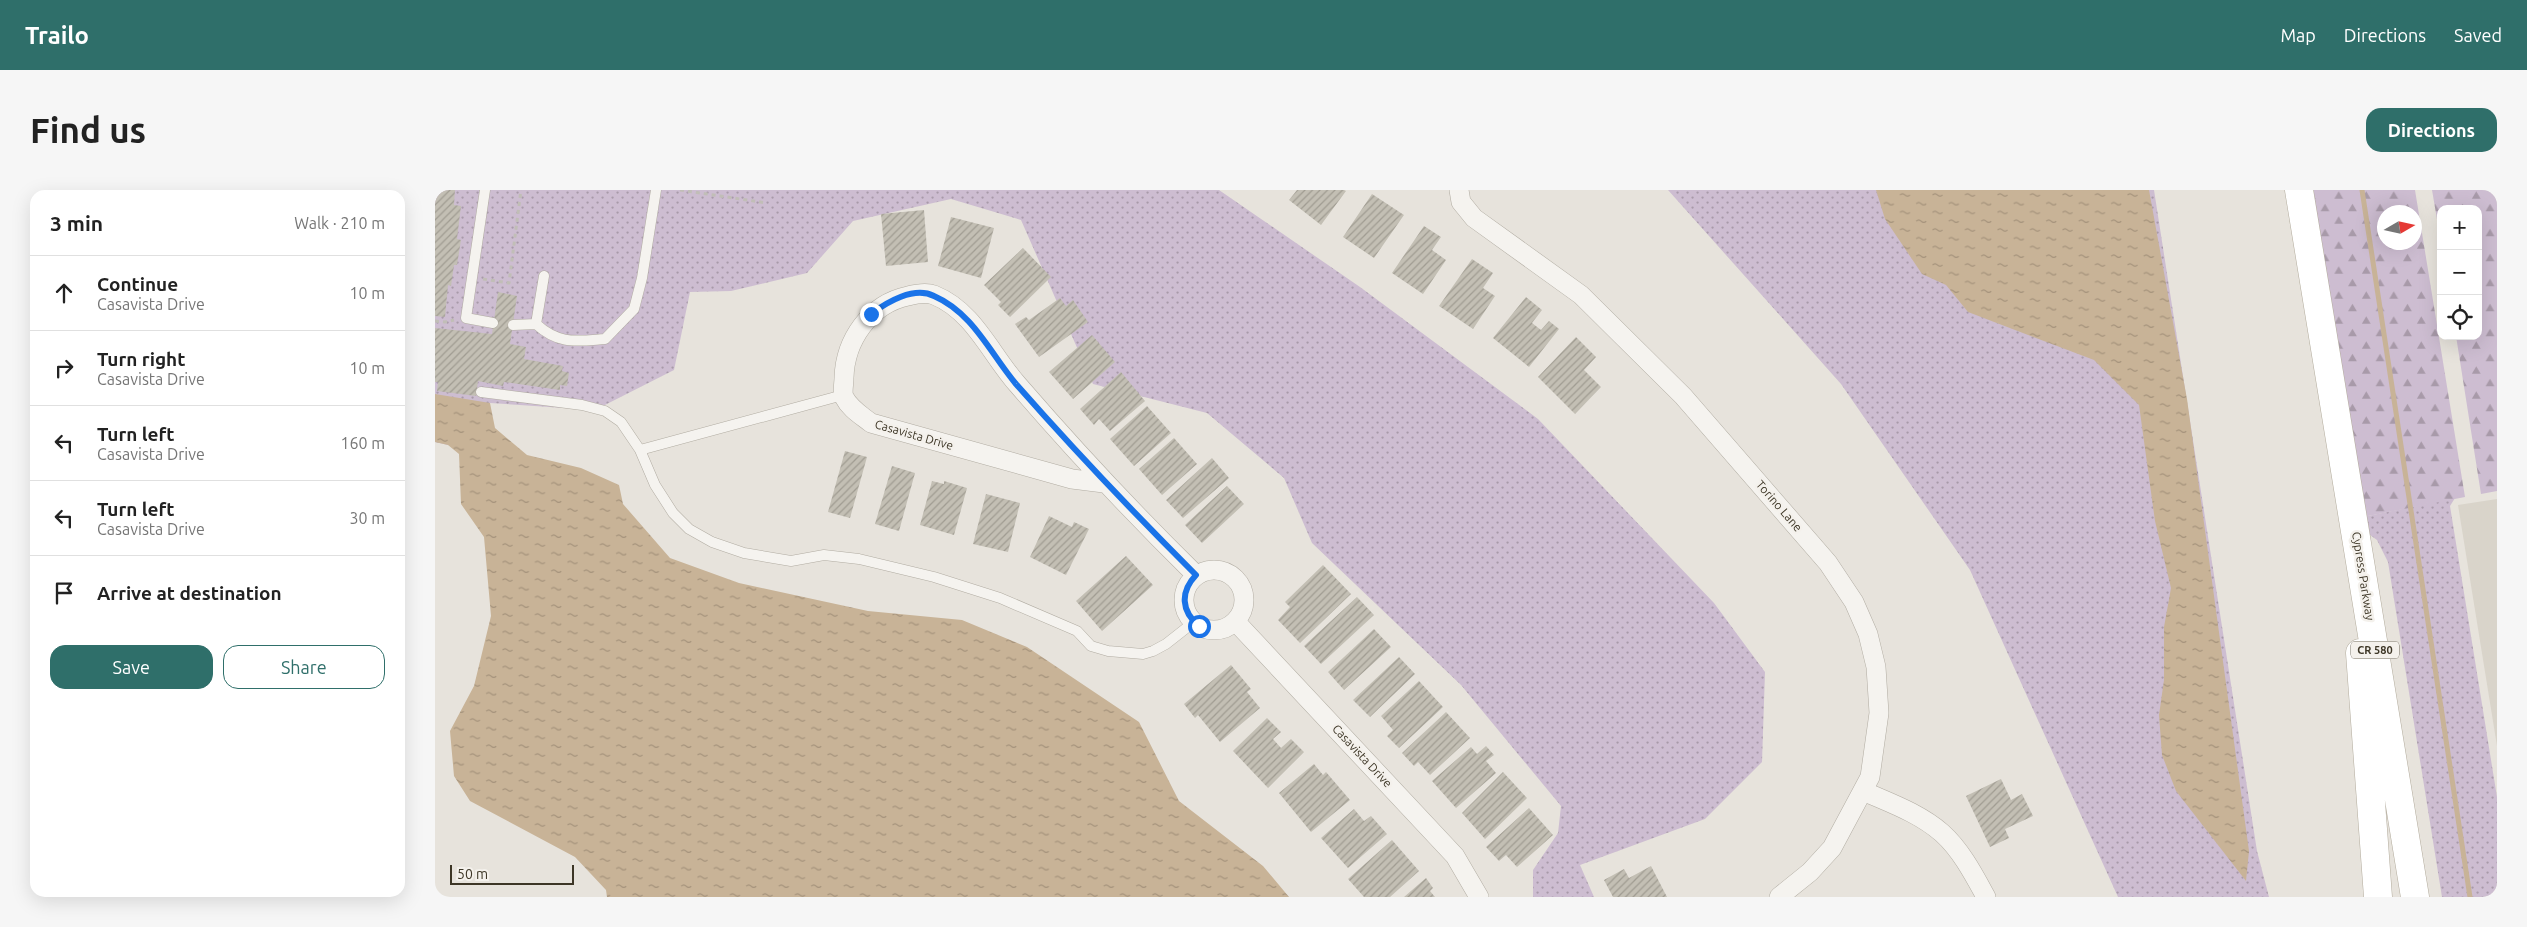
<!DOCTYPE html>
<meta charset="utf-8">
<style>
:root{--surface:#fff;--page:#f6f6f6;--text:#222;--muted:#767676;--line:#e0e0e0;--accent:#2f6f6a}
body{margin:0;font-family:Ubuntu,sans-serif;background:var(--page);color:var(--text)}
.controls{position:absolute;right:15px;top:15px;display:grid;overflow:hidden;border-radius:10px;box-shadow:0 5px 20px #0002}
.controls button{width:45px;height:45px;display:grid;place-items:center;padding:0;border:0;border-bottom:1px solid var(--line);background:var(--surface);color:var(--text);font:25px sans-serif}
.compass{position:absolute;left:1942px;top:15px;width:45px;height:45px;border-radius:50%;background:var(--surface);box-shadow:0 5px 20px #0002;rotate:81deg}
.scale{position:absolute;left:15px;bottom:12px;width:124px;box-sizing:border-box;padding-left:5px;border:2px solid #3d3626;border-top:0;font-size:14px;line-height:18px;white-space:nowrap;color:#3d3626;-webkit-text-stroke:4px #f4f1ec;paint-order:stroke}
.stop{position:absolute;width:15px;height:15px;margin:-11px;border:4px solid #1a73e8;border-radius:50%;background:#fff}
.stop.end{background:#1a73e8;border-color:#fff;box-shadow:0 1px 5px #0008}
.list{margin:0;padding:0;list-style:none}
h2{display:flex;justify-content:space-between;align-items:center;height:65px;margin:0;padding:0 20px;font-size:21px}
h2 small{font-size:16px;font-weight:400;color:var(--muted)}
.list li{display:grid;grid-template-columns:32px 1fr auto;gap:15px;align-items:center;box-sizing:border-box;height:75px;padding:0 20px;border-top:1px solid var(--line)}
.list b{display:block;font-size:19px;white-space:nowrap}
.list p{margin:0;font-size:16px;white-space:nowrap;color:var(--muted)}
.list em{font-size:16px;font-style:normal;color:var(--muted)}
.actions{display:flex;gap:10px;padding:15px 20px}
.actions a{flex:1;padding:11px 0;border:1px solid var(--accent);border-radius:15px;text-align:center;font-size:18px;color:var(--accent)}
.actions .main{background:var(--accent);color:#fff}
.icon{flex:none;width:28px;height:28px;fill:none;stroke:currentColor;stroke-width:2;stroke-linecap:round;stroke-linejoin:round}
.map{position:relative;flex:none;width:2062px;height:707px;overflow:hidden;border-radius:15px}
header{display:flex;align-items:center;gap:30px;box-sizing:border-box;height:70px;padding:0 25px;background:var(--accent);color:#fff}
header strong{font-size:24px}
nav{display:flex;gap:28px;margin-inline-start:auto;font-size:18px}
.intro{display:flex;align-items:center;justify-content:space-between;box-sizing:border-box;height:120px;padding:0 30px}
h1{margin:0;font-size:35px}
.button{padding:12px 22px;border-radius:15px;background:var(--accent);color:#fff;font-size:18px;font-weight:700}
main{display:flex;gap:30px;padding:0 30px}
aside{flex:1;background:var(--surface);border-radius:15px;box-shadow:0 5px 20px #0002}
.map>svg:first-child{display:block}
.built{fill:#d9d4ca}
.grass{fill:url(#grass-dots)}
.forest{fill:url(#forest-firs);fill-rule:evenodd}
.water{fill:url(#water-ripples)}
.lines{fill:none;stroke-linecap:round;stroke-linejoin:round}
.stream{stroke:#c8b397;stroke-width:5}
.building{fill:url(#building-hatch)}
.service-casing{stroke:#b1aca2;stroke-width:11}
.minor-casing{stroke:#b1aca2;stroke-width:20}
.primary-casing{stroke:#b2ab9c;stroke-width:29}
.path{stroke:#c1beb7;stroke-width:3;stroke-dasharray:4 4;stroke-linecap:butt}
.service{stroke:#f5f3ef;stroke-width:10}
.minor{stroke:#f5f3ef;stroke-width:19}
.primary{stroke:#fff;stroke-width:28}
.route{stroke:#1a73e8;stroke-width:6}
.labels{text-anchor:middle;stroke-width:5;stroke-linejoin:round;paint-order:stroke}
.shield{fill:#f4f1ec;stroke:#746e61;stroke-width:1}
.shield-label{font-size:11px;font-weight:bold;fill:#3d3626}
.street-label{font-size:12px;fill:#3d3626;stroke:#f4f1ec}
</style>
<header>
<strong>Trailo</strong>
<nav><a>Map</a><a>Directions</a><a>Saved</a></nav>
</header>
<div class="intro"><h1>Find us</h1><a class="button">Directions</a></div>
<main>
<aside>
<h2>3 min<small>Walk · 210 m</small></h2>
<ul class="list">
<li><svg class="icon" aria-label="ahead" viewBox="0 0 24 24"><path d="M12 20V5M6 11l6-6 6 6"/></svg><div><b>Continue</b><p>Casavista Drive</p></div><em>10 m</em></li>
<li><svg class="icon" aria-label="right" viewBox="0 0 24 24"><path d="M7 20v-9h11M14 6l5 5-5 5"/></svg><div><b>Turn right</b><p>Casavista Drive</p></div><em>10 m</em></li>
<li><svg class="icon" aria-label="left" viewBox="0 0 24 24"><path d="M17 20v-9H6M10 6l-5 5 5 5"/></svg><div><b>Turn left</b><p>Casavista Drive</p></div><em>160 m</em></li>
<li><svg class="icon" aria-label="left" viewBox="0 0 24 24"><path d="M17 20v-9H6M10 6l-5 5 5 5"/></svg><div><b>Turn left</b><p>Casavista Drive</p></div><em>30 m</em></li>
<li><svg class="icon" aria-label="arrive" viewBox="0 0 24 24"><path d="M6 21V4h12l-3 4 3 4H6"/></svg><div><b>Arrive at destination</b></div></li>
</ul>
<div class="actions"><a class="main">Save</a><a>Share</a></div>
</aside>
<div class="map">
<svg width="2062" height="707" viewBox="0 0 2062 707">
<defs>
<pattern id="grass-dots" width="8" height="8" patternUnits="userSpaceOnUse" patternTransform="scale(1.25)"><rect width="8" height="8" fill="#cdbdd1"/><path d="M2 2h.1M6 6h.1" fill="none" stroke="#a89aa9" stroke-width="1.8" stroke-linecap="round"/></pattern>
<pattern id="forest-firs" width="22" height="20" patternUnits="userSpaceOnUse" patternTransform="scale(1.25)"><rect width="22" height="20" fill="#cdbdd1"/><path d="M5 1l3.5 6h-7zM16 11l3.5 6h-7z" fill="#a89aa9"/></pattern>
<pattern id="water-ripples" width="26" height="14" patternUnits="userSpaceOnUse" patternTransform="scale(1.25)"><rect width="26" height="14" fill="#c8b397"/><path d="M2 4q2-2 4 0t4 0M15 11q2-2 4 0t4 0" fill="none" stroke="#a4927b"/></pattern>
<pattern id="building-hatch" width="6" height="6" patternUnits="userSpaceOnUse" patternTransform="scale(1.25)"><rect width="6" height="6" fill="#c3bfb4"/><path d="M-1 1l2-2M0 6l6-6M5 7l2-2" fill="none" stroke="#a09c92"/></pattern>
</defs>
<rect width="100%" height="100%" fill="#e7e3dc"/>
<path class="built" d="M 2062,309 L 2062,556 L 2023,315 Z"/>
<path class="grass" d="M 0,0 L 784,0 L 925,97 L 1103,229 L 1279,413 L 1330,482 L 1327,572 L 1270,629 L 1145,675 L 1159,707 L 1098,707 L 1098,680 L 1123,643 L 1126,616 L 1026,495 L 877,353 L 849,288 L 772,223 L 658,194 L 586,30 L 516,9 L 418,31 L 372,83 L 296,101 L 255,102 L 239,180 L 160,220 L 55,213 L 13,255 L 0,252 Z
M 1233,0 L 1719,0 L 1822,661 L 1834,707 L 1683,707 L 1535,380 L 1406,194 Z
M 2020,308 L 2015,316 L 2062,607 L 2062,707 L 2007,707 L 1953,372 L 1942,350 L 1931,342 L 1928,327 Z"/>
<path class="forest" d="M 1874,0 L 1980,0 L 2030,307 L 1928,327 ZM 1950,22 L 1980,22 L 1980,52 L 1950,52 Z
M 1997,0 L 2062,0 L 2062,301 L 2046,304 L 2021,146 L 2043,146 L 2043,19 L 2006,19 L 2006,53 Z"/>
<path class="water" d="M 1441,0 L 1714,0 L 1752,209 L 1814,661 L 1811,691 L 1741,601 L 1727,565 L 1724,525 L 1729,490 L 1729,437 L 1736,398 L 1720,331 L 1704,215 L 1659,170 L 1533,122 L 1511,95 L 1487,84 L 1450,29 Z
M 0,204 L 55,213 L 60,238 L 92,265 L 146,278 L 184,295 L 188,314 L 235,368 L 304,393 L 433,421 L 527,430 L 592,457 L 704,532 L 744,611 L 828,676 L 854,707 L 172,707 L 171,700 L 140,667 L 35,611 L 19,586 L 15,541 L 39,496 L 56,426 L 49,347 L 26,314 L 24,264 L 13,255 L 0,252 Z"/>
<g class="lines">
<path class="stream" d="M 1927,0 L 2035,707"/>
</g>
<path class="building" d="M 0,0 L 20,0 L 19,15 L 26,16 L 22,49 L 26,50 L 22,75 L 19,75 L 16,96 L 13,95 L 10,127 L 0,126 Z
M 862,0 L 909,0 L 911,1 L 886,35 L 854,10 Z
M 937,4 L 969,25 L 939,68 L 908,47 Z
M 489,20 L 493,72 L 451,76 L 446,24 Z
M 516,27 L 559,38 L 546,88 L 503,76 Z
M 989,36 L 1006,47 L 997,60 L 1011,70 L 988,104 L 957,83 Z
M 588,58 L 616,87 L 575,127 L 563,115 L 566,112 L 549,95 Z
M 1037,69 L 1058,83 L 1048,98 L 1060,106 L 1038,139 L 1004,116 Z
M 63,102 L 82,106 L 75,154 L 91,157 L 89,169 L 128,176 L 127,181 L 134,183 L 132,196 L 125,195 L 125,200 L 69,192 L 68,196 L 43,191 L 41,206 L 2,201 L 3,192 L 0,192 L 0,138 L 57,144 Z
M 1091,107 L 1107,120 L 1097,133 L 1106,140 L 1114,131 L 1124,139 L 1094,177 L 1058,148 Z
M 625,108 L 631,116 L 638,110 L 653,132 L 604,167 L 580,134 L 591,127 L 594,130 Z
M 657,145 L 680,172 L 638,209 L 614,182 Z
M 1141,147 L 1161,167 L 1149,180 L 1166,197 L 1140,224 L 1103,187 Z
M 686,182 L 710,211 L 675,241 L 664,229 L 659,235 L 645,219 Z
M 712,216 L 736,243 L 699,276 L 675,249 Z
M 739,248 L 762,274 L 727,305 L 704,279 Z
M 410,261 L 432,267 L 415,328 L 393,322 Z
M 777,268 L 794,288 L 748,328 L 731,310 Z
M 457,276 L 480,283 L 464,341 L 440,334 Z
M 497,291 L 509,294 L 509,291 L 532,298 L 519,345 L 485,335 Z
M 792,296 L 809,314 L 767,353 L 750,335 Z
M 551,304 L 585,313 L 573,362 L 538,354 Z
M 614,326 L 637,337 L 639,332 L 654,339 L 631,385 L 595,367 Z
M 691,366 L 718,395 L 667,441 L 641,411 Z
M 888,375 L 916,404 L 865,453 L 843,430 L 855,417 L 850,412 Z
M 922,407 L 939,425 L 886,474 L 869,456 Z
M 939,439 L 956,457 L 909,500 L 893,482 Z
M 964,467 L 980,484 L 935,527 L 918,510 Z
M 796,475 L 816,499 L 812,502 L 825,518 L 785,552 L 763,525 L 760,528 L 749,514 Z
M 984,491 L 1008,517 L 964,558 L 952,546 L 958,540 L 946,526 Z
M 1011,522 L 1035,548 L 995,585 L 983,572 L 979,576 L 967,563 Z
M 832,528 L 846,542 L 838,549 L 846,558 L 856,549 L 869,562 L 833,598 L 798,561 Z
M 1051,556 L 1059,565 L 1051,571 L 1061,583 L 1021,618 L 997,591 L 1036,557 L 1042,564 Z
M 879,574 L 888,585 L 891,582 L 915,610 L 876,642 L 844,603 Z
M 1068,582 L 1092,608 L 1050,649 L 1027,623 Z
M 1566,589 L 1576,610 L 1587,604 L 1598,626 L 1570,639 L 1574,648 L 1555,657 L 1531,606 Z
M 1094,618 L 1118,645 L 1082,677 L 1071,665 L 1064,671 L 1051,657 Z
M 919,619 L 929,631 L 936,626 L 952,644 L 913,678 L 886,648 Z
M 957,650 L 984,681 L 955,707 L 929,707 L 913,689 Z
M 1216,676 L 1232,707 L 1178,707 L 1169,690 L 1189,679 L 1194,688 Z
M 991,688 L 998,698 L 995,701 L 1000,707 L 969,707 Z"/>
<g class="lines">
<g class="service-casing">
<path id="service" d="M 50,0 L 31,128 L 58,133
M 109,86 L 101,134 C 124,155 141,151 170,149 L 199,119 L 207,88 L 221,0
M 78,135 L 101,134
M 46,202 L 147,215 L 170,221 L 186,232 L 205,260 L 220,295 L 238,323 L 254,339 L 277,352 L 309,363 L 356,371 L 389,365 L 424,369 L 499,387 L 565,408 L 642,441 L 656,456 L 673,461 L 708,464 L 718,461 L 731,454 L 759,432
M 205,260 L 408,205"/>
</g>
<g class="minor-casing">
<path id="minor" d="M 1024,0 L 1026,12 L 1039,28 L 1146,105 L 1248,206 L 1393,373 L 1419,412 L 1433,444 L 1441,477 L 1444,523 L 1435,587 L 1397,658 L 1375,682 L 1344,707
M 669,293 L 637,289 L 436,233 C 426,225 415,219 409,207 C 407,202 409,194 409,188 C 410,150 435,114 473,106 C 481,104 491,102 499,105 C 539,121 556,165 583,195 C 640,261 699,324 761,385
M749 410a30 30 0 1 1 60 0a30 30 0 1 1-60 0Z
M 801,432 L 1020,666 L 1044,707
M 1428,601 C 1455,613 1484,623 1507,643 C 1526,660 1539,685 1551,707"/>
</g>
<g class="primary-casing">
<path id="primary" d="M 1864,0 L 1980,707
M 1925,463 L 1943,707"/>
</g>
<path class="path" d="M 245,0 L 332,13
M 48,89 L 74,93 L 86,0
M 0,131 L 10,132 L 19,130"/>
<use href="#service" class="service"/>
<use href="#minor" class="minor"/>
<use href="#primary" class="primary"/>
</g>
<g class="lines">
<path class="route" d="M 436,124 C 452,112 479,96 499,106 C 538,123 555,163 581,194 C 639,260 699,323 761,385 C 745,402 746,421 764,436"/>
</g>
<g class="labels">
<rect class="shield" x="1916" y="451.5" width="48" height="17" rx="4"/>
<g class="shield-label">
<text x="1940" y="464">CR 580</text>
</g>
<g class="street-label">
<text transform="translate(479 245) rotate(16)" y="4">Casavista Drive</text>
<text transform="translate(1344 316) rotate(49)" y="4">Torino Lane</text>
<text transform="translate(1928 386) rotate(81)" y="4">Cypress Parkway</text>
<text transform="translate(927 566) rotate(47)" y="4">Casavista Drive</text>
</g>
</g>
</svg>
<div class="controls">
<button>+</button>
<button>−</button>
<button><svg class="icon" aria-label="locate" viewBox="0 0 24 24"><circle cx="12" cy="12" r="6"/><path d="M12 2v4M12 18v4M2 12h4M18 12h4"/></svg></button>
</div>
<svg class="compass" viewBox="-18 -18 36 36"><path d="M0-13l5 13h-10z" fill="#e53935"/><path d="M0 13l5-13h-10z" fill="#767676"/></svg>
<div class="scale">50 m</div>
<div class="stop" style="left:764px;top:436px"></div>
<div class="stop end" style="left:436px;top:124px"></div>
</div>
</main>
